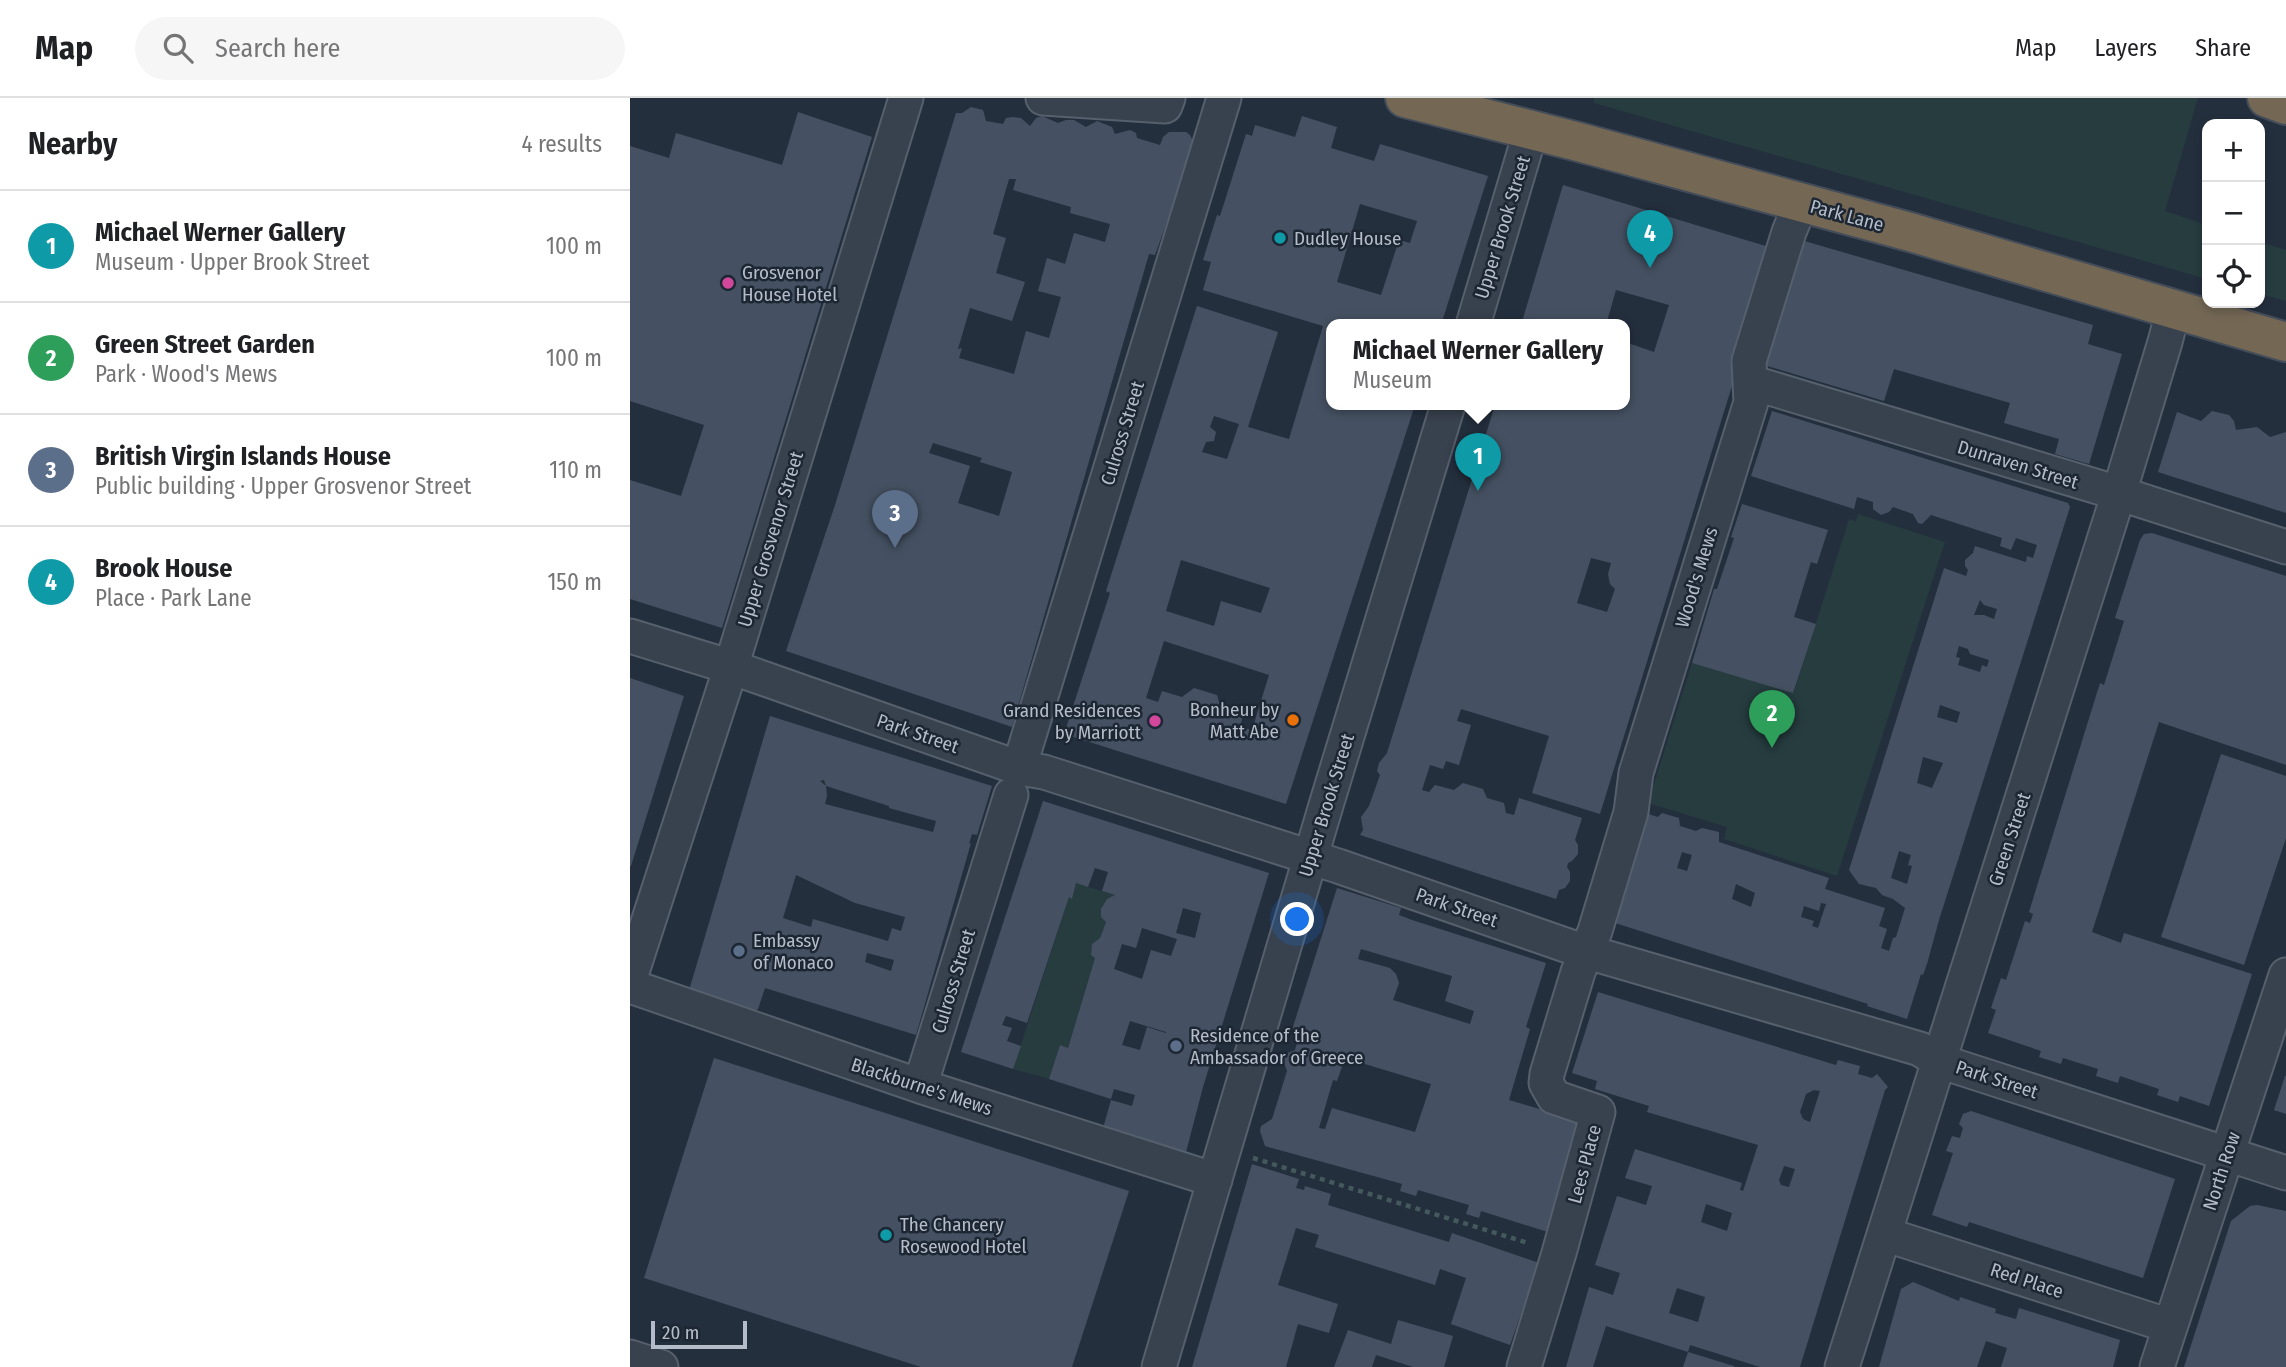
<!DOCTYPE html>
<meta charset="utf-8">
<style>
:root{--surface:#fff;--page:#f6f6f6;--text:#202124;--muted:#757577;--line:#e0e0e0;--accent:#506383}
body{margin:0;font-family:"Fira Sans Condensed",sans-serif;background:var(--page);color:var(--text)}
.controls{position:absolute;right:21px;top:21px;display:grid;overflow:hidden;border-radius:14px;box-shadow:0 4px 10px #0003}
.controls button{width:63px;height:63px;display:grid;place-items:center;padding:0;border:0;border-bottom:2px solid var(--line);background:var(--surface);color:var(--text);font:35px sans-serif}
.scale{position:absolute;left:21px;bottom:18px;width:96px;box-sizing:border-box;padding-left:7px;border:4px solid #b4bcc9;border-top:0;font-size:19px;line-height:24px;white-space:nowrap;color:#b4bcc9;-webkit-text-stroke:5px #1d2633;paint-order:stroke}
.you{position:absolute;left:668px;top:822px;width:24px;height:24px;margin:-18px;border:5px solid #fff;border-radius:50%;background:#1a73e8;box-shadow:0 0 0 10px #1a73e833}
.badge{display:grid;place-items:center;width:46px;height:46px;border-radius:50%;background:var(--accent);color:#fff;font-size:23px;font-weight:700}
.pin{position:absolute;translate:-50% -58px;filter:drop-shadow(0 2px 4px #0008)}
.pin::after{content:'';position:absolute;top:37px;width:24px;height:21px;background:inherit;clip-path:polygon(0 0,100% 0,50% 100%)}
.popup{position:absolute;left:696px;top:221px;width:304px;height:91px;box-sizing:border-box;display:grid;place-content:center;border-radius:14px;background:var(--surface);filter:drop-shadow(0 2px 5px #0005);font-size:23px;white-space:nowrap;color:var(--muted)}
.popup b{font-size:26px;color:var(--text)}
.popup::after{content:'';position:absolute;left:50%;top:100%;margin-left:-14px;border:14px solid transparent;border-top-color:var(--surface)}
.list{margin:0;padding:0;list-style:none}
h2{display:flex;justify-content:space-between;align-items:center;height:91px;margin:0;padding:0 28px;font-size:30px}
h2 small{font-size:23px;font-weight:400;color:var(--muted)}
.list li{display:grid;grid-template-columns:46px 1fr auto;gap:21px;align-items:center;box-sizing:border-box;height:112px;padding:0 28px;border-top:2px solid var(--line)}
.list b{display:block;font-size:26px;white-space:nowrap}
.list p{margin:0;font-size:23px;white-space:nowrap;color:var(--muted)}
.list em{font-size:23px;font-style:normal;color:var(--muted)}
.icon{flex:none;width:38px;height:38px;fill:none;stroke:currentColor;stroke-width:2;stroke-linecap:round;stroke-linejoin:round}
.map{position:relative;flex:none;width:1656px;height:1269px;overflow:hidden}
header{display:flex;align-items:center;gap:42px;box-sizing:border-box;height:98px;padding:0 35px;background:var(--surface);border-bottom:2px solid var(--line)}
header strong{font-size:33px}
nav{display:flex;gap:38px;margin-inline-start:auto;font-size:24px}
.search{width:490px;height:63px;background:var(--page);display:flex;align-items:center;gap:18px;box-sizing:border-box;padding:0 24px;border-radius:38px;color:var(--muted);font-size:26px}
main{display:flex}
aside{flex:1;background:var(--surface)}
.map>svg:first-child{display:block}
.green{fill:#263c3f}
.building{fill:#455162;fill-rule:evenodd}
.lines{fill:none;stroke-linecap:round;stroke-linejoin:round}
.minor-casing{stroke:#565f6c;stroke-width:37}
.highway-casing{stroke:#434c59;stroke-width:42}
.path{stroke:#44595c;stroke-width:4.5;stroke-dasharray:5 5;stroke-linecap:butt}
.minor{stroke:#38414e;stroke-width:33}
.highway{stroke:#746855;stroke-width:38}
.culture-dot{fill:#0f9aa8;stroke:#1d2633;stroke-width:2.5}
.hotel-dot{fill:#d1479c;stroke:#1d2633;stroke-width:2.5}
.food-dot{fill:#e8710a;stroke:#1d2633;stroke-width:2.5}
.service-dot{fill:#5c6f8a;stroke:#1d2633;stroke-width:2.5}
.labels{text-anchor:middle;stroke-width:5;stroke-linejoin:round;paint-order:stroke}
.street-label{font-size:19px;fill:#b4bcc9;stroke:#1d2633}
.poi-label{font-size:19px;fill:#b4bcc9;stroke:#1d2633;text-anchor:start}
</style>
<header>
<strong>Map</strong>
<div class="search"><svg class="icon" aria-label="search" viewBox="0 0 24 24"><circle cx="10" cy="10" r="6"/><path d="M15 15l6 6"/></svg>Search here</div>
<nav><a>Map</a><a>Layers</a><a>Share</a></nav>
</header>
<main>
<aside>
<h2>Nearby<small>4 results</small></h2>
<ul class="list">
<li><span class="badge" style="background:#0f9aa8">1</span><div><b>Michael Werner Gallery</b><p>Museum · Upper Brook Street</p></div><em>100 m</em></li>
<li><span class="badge" style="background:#2e9e5b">2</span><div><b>Green Street Garden</b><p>Park · Wood's Mews</p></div><em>100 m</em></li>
<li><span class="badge" style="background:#5c6f8a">3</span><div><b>British Virgin Islands House</b><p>Public building · Upper Grosvenor Street</p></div><em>110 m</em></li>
<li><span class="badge" style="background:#0f9aa8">4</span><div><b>Brook House</b><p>Place · Park Lane</p></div><em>150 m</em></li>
</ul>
</aside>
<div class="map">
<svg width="1656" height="1269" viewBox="0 0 1656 1269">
<rect width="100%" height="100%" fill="#242f3e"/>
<path class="green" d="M 964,0 L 1568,0 L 1535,113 L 1577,127 L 1577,181 L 964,5 Z
M 1630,144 L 1656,152 L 1656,203 L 1630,196 Z
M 1228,416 L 1315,444 L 1207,778 L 1094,741 L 1097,729 L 1018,705 L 1062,565 L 1164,594 L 1219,421 L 1226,423 Z
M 446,785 L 485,797 C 475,804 466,813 476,824 L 470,840 L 462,846 L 461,857 L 465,860 L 438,950 L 430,947 L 419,981 L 383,971 L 439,799 L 442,800 Z"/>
<path class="building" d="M 341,9 L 353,12 L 356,23 L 373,26 L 376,20 L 383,19 L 391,20 L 400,28 L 406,20 L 412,18 L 428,25 L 436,22 L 444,22 L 456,29 L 467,23 L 482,29 L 485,36 L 500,32 L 506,35 L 507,40 L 530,47 L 533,39 L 539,34 L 556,34 L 560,37 L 565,47 L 525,157 L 519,156 L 382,629 L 156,553 L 205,407 L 326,15 L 332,15 ZM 379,81 L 386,81 L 383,92 L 441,109 L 440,115 L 480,126 L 475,144 L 444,135 L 435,166 L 417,160 L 408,193 L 431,199 L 419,240 L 396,233 L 384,276 L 329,260 L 332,250 L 328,251 L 340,210 L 382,223 L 395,184 L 366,175 L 376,140 L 363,136 ZM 303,345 L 352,360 L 350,364 L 382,374 L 369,418 L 328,405 L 340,368 L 299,355 Z
M 168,14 L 242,39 L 92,530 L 0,501 L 0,382 L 51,398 L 74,327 L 0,303 L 0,48 L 39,60 L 46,35 L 152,67 Z
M 672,18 L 707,29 L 701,50 L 744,63 L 750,46 L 858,78 L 811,227 L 701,227 L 701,307 L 785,307 L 656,706 L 434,636 L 480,495 L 476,493 L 567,208 L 648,234 L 618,329 L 659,341 L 693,228 L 573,192 L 581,164 L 573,162 L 587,117 L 590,118 L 616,36 L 622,38 L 625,27 L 665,39 ZM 730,106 L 787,123 L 780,145 L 769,142 L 751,197 L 707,184 ZM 584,318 L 609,326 L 597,361 L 572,354 L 576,344 L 584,343 L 586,334 L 580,329 ZM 551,462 L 640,490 L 631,515 L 591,503 L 584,528 L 536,513 ZM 534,543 L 639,577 L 622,632 L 610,629 L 613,618 L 591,611 L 587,597 L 564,590 L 552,599 L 532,593 L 528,604 L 516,600 Z
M 933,87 L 1139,149 L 1101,277 L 1105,278 L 970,716 L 902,695 L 919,638 L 831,611 L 827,623 L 841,627 L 829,667 L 816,663 L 813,671 L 800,667 L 792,692 L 799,694 L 805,687 L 824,692 L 833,685 L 853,691 L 857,700 L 874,705 L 876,715 L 884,717 L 889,700 L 952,720 L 945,742 L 948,747 L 948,756 L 942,763 L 938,765 L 937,769 L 940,774 L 940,783 L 935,790 L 929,792 L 926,801 L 730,737 L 733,732 L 731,719 L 739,708 L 750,677 L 747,673 L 749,665 L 757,655 L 865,307 L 995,307 L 995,244 L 1024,254 L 1039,207 L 986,192 L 976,227 L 891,227 ZM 961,460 L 981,465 L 978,476 L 980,486 L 985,491 L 977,514 L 947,505 Z
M 1171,142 L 1463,227 L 1458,246 L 1492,256 L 1459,366 L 1425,356 L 1429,341 L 1374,325 L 1380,305 L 1264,271 L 1254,303 L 1134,267 Z
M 1142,313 L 1438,405 L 1440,409 L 1309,822 L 1297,866 L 1293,877 L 1291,876 L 1277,921 L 1237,908 L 1238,906 L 982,824 L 995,780 L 999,781 L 1018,716 L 1028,719 L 1032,715 L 1049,720 L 1050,728 L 1066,733 L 1072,730 L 1089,734 L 1089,744 L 1199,780 L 1195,791 L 1255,810 L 1249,828 L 1257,831 L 1251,850 L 1259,853 L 1263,840 L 1266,839 L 1275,810 L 1263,801 L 1252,797 L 1246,790 L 1229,786 L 1219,772 L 1314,470 L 1336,478 L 1338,472 L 1335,468 L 1335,462 L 1343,455 L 1345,448 L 1396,464 L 1397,458 L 1403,460 L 1407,447 L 1386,440 L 1381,452 L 1370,448 L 1372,440 L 1301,417 L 1292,426 L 1288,425 L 1283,416 L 1263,409 L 1259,414 L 1251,417 L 1243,411 L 1243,404 L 1227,399 L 1224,411 L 1121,378 ZM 1350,502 L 1354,507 L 1367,511 L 1364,521 L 1354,517 L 1344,517 ZM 1329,548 L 1338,551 L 1340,556 L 1359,562 L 1357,569 L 1352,567 L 1350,574 L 1328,567 L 1330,560 L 1326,559 ZM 1310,607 L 1330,614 L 1327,625 L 1307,619 ZM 1293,659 L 1313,665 L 1302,690 L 1287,685 ZM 1269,753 L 1281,757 L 1278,767 L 1282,768 L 1277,786 L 1261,780 ZM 1052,754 L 1062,757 L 1057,773 L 1047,770 ZM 1106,786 L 1125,795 L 1121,809 L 1102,801 ZM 1191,805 L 1196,806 L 1188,830 L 1182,828 L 1184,823 L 1171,819 L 1174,808 L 1189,813 Z
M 1582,313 L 1599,317 L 1604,323 L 1606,332 L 1627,329 L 1640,339 L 1656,334 L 1656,415 L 1528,374 L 1547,314 L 1571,323 Z
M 1112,406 L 1198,432 L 1187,466 L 1181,464 L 1164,519 L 1186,526 L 1163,595 L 1062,565 L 1084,491 L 1087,491 L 1104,440 L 1101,439 Z
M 1522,435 L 1656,478 L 1656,667 L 1529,624 L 1462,834 L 1491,845 L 1494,835 L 1622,876 L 1579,1008 L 1550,998 L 1548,1004 L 1527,997 L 1529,991 L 1490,978 L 1488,985 L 1466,978 L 1468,971 L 1433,960 L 1431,966 L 1409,959 L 1411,953 L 1358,935 L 1366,912 L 1361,910 L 1371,880 L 1376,882 L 1395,823 L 1400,825 L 1403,816 L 1399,814 L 1470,585 L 1474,587 L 1494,523 L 1485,520 L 1510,442 L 1514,436 Z
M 0,580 L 54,598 L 1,768 L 0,768 Z
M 140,618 L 362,688 L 347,737 L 342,736 L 339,746 L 341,745 L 286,937 L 135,890 L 128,911 L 125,914 L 58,896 ZM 194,682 L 196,688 L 259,708 L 259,710 L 306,723 L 303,734 L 195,706 L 197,698 L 196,688 L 190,683 ZM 166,777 L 225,805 L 275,819 L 271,833 L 262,830 L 258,843 L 183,821 L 181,829 L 153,820 ZM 237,855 L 264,862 L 261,873 L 235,864 Z
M 1591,656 L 1656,678 L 1656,740 L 1614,867 L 1531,839 Z
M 413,703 L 639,775 L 573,989 L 555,1058 L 472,1034 L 481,1002 L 502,1008 L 505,997 L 484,991 L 481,1001 L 419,981 L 430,947 L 438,950 L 465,860 L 461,857 L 462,846 L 470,840 L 476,824 L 471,819 L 471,811 L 477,801 L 485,797 L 472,793 L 478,774 L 465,770 L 458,789 L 446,785 L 442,801 L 439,799 L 397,925 L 376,918 L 372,927 L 382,930 L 377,943 L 391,948 L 383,971 L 331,954 ZM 553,810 L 571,815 L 565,840 L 546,835 ZM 512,830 L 547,841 L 541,858 L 521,852 L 512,881 L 484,871 L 492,846 L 506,850 ZM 500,923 L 536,934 L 536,935 L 517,929 L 510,952 L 492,947 Z
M 707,790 L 771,810 L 769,817 L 782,822 L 916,865 L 896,929 L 900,931 L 879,1002 L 954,1024 L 921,1135 L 851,1113 L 849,1120 L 836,1116 L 839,1107 L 788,1092 L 786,1098 L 770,1093 L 772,1086 L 769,1085 L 635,1048 L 630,1033 L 631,1028 L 642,1021 L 657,973 L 653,962 L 655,956 L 665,952 L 669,938 L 661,935 ZM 731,851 L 822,878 L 815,903 L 844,913 L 840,926 L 763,902 L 769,885 L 766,876 L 760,870 L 728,861 ZM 715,960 L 801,986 L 785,1034 L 702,1010 L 695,1031 L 689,1030 L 703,982 L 707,983 Z
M 968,894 L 1206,967 L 1208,962 L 1230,968 L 1228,976 L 1242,980 L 1247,976 L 1258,989 L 1255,992 L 1170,1269 L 1130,1269 L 1060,1247 L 1058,1254 L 976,1228 L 963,1269 L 936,1269 L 959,1189 L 983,1197 L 990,1175 L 965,1167 L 987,1098 L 1016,1107 L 1022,1088 L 995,1080 L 1005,1051 L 1112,1085 L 1110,1092 L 1113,1093 L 1128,1047 L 1017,1014 L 1019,1008 L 965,991 L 967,983 L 942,975 ZM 1184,992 L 1190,993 L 1180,1024 L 1173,1021 L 1170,1014 L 1176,996 ZM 1154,1068 L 1165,1071 L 1159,1089 L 1151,1087 L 1149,1082 ZM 1076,1106 L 1102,1115 L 1097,1133 L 1071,1124 ZM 1047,1190 L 1075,1199 L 1068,1224 L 1039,1215 Z
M 84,960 L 499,1093 L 442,1269 L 291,1269 L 14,1180 Z
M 1655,978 L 1656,978 L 1656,1016 L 1644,1012 Z
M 1341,1013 L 1545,1081 L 1513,1180 L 1339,1124 L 1337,1129 L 1302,1117 L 1323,1055 L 1316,1053 L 1322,1038 L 1330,1040 L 1333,1030 L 1329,1026 L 1333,1016 Z
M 622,1066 L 669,1081 L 666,1090 L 674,1092 L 675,1088 L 701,1096 L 698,1107 L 819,1144 L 822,1135 L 909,1165 L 880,1247 L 821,1226 L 836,1180 L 810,1171 L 805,1187 L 685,1149 L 689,1137 L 666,1130 L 648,1187 L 708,1206 L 699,1235 L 668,1226 L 656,1269 L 562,1269 Z
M 1627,1107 L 1656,1113 L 1656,1269 L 1554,1269 L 1601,1123 L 1620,1108 Z
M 1283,1184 L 1329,1203 L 1330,1199 L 1366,1211 L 1365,1215 L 1386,1221 L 1389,1210 L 1490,1242 L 1483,1269 L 1371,1269 L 1377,1250 L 1356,1243 L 1347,1269 L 1249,1269 L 1271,1191 Z
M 768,1222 L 823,1238 L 814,1269 L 783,1269 L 746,1257 L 742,1269 L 704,1269 L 718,1232 L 761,1246 Z
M 1058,1254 L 1104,1268 L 1104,1269 L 1053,1269 Z"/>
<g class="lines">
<g class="minor-casing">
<path id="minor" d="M 413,0 L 535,8 L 538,0
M 843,227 L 901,32
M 1120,284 L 1488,395 L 1656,449
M 0,538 L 101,569 L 389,670 L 414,674 L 708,768 L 944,850 L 1290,951 L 1309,963 L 1656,1075
M 389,670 L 594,0
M 0,880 L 101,569 L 276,0
M 0,888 L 290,988 L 585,1082
M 290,988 L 381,697
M 1254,1136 L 1540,1228
M 0,1259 L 31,1269
M 529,1269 L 697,704 L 818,307
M 894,1269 L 929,1155 L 968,1014 L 924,999 L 916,985 L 917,976 L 948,874 L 965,833 L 1001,714 L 1006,675 L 1121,304 L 1119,263 L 1159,134 L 1171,105
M 1212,1269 L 1493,382 L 1535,244 L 1543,213
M 1527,1269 L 1656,877"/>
</g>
<g class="highway-casing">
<path id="highway" d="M 775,0 L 945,43 L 1280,134 L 1656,244
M 1637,0 L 1656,7"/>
</g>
<path class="path" d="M 623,1060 L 898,1145"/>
<use href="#minor" class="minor"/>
<use href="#highway" class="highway"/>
</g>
<g class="culture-dot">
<circle cx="650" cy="140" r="7"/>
<circle cx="256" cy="1137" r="7"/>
</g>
<g class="hotel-dot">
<circle cx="98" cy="185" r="7"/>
<circle cx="525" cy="623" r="7"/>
</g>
<circle class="food-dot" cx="663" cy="622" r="7"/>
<g class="service-dot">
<circle cx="109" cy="853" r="7"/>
<circle cx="546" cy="948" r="7"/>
</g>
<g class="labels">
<g class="street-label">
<text transform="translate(1217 117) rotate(15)" y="7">Park Lane</text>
<text transform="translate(872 129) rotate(-73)" y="7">Upper Brook Street</text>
<text transform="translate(492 335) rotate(-73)" y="7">Culross Street</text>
<text transform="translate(1388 366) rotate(17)" y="7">Dunraven Street</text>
<text transform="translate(140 441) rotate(-73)" y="7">Upper Grosvenor Street</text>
<text transform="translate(1066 479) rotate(-73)" y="7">Wood's Mews</text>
<text transform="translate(288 635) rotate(19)" y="7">Park Street</text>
<text transform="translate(696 707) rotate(-73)" y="7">Upper Brook Street</text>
<text transform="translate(1379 741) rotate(-72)" y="7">Green Street</text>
<text transform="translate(827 809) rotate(19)" y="7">Park Street</text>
<text transform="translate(323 883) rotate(-73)" y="7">Culross Street</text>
<text transform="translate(1367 981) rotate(18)" y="7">Park Street</text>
<text transform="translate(292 988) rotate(18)" y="7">Blackburne's Mews</text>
<text transform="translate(954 1066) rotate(-75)" y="7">Lees Place</text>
<text transform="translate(1591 1073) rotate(-72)" y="7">North Row</text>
<text transform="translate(1397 1182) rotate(18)" y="7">Red Place</text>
</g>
<g class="poi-label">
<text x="664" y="147">Dudley House</text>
<text x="112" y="181">Grosvenor<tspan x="112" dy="22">House Hotel</tspan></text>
<text x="649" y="618" text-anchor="end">Bonheur by<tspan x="649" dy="22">Matt Abe</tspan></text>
<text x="511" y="619" text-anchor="end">Grand Residences<tspan x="511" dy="22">by Marriott</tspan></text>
<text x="123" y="849">Embassy<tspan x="123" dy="22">of Monaco</tspan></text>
<text x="560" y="944">Residence of the<tspan x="560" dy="22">Ambassador of Greece</tspan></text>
<text x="270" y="1133">The Chancery<tspan x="270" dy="22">Rosewood Hotel</tspan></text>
</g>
</g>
</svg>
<div class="controls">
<button>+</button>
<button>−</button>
<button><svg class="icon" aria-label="locate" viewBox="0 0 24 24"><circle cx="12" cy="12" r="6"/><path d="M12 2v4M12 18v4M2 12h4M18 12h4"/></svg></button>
</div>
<div class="scale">20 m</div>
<div class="you"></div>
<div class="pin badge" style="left:848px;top:393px;background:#0f9aa8">1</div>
<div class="popup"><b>Michael Werner Gallery</b>Museum</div>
<div class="pin badge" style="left:1142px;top:650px;background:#2e9e5b">2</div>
<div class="pin badge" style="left:265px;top:450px;background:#5c6f8a">3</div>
<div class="pin badge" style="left:1020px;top:170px;background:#0f9aa8">4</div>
</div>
</main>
